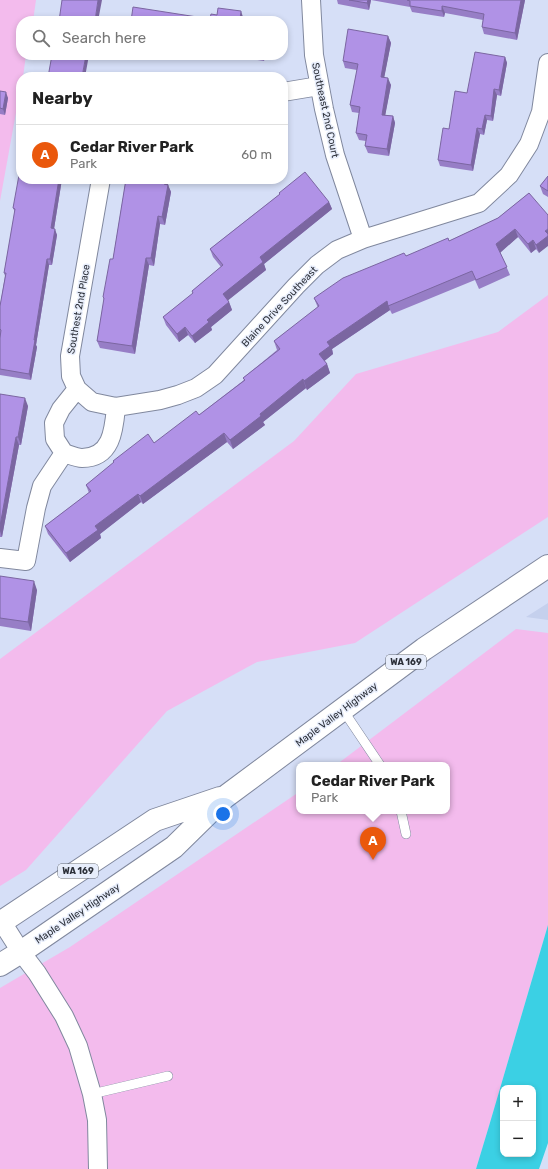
<!DOCTYPE html>
<meta charset="utf-8">
<style>
:root{--surface:#fff;--page:#f2f2f2;--text:#222;--muted:#767676;--line:#e0e0e0;--accent:#ea580c}
body{margin:0;font-family:Rubik,sans-serif;background:var(--page);color:var(--text)}
.controls{position:absolute;right:12px;bottom:12px;display:grid;overflow:hidden;border-radius:8px;box-shadow:0 2px 6px #0003}
.controls button{width:36px;height:36px;display:grid;place-items:center;padding:0;border:0;border-bottom:1px solid var(--line);background:var(--surface);color:var(--text);font:20px sans-serif}
.you{position:absolute;left:223px;top:814px;width:14px;height:14px;margin:-10px;border:3px solid #fff;border-radius:50%;background:#1a73e8;box-shadow:0 0 0 6px #1a73e833}
.badge{display:grid;place-items:center;width:26px;height:26px;border-radius:50%;background:var(--accent);color:#fff;font-size:13px;font-weight:700}
.pin{position:absolute;translate:-50% -33px;filter:drop-shadow(0 1px 2px #0008)}
.pin::after{content:'';position:absolute;top:21px;width:14px;height:12px;background:inherit;clip-path:polygon(0 0,100% 0,50% 100%)}
.popup{position:absolute;left:296px;top:762px;width:154px;height:52px;box-sizing:border-box;display:grid;place-content:center;border-radius:8px;background:var(--surface);filter:drop-shadow(0 1px 3px #0005);font-size:13px;white-space:nowrap;color:var(--muted)}
.popup b{font-size:15px;color:var(--text)}
.popup::after{content:'';position:absolute;left:50%;top:100%;margin-left:-8px;border:8px solid transparent;border-top-color:var(--surface)}
.list{margin:0;padding:0;list-style:none}
h2{display:flex;justify-content:space-between;align-items:center;height:52px;margin:0;padding:0 16px;font-size:17px}
h2 small{font-size:13px;font-weight:400;color:var(--muted)}
.list li{display:grid;grid-template-columns:26px 1fr auto;gap:12px;align-items:center;box-sizing:border-box;height:60px;padding:0 16px;border-top:1px solid var(--line)}
.list b{display:block;font-size:15px;white-space:nowrap}
.list p{margin:0;font-size:13px;white-space:nowrap;color:var(--muted)}
.list em{font-size:13px;font-style:normal;color:var(--muted)}
.icon{flex:none;width:22px;height:22px;fill:none;stroke:currentColor;stroke-width:2;stroke-linecap:round;stroke-linejoin:round}
.map{position:relative;flex:none;width:548px;height:1169px;overflow:hidden}
.search{position:absolute;background:var(--surface);box-shadow:0 2px 6px #0003;left:16px;top:16px;width:272px;height:44px;display:flex;align-items:center;gap:10px;box-sizing:border-box;padding:0 14px;border-radius:16px;color:var(--muted);font-size:15px}
.panel{position:absolute;background:var(--surface);box-shadow:0 2px 6px #0003;left:16px;top:72px;width:272px;height:112px;border-radius:16px}
.map>svg:first-child{display:block}
.built{fill:#c5d0ed}
.green{fill:#f3bbed}
.water{fill:#3bd0e4;fill-rule:evenodd}
.lines{fill:none;stroke-linecap:round;stroke-linejoin:round}
.service-casing{stroke:#80889e;stroke-width:10}
.minor-casing{stroke:#80889e;stroke-width:20}
.primary-casing{stroke:#80889e;stroke-width:24}
.service{stroke:#fff;stroke-width:9}
.minor{stroke:#fff;stroke-width:18}
.primary{stroke:#fff;stroke-width:22}
.wall{fill:#977ec6}
.shaded-wall{fill:#7b66a1}
.building{fill:#b092e6;stroke:#7b66a1}
.labels{text-anchor:middle;stroke-width:3;stroke-linejoin:round;paint-order:stroke}
.shield{fill:#e7edfb;stroke:#636872;stroke-width:1}
.shield-label{font-size:9px;font-weight:bold;fill:#2b2f38}
.street-label{font-size:10px;fill:#2b2f38;stroke:#e7edfb}
</style>
<div class="map">
<svg width="548" height="1169" viewBox="0 0 548 1169">
<rect width="100%" height="100%" fill="#d6dff7"/>
<path class="built" d="M 548,603 L 548,620 L 526,617 Z"/>
<path class="green" d="M 0,0 L 36,0 L 33,21 L 21,21 L 21,55 L 26,55 L 23,77 L 21,77 L 21,85 L 0,201 Z
M 548,295 L 548,517 L 355,643 L 257,662 L 167,711 L 26,870 L 0,886 L 0,659 L 294,441 L 356,374 L 498,332 Z
M 516,629 L 548,633 L 548,925 L 489,1126 L 476,1169 L 0,1169 L 0,988 L 70,947 L 299,792 L 299,811 L 447,811 L 447,765 L 336,765 Z"/>
<path class="water" d="M 548,925 L 548,1143 L 539,1169 L 476,1169 L 489,1126 ZM 503,1088 L 533,1088 L 533,1154 L 503,1154 Z"/>
<g class="lines">
<g class="service-casing">
<path id="service" d="M 343,710 L 380,765
M 401,811 L 406,834
M 92,1094 L 168,1076"/>
</g>
<g class="minor-casing">
<path id="minor" d="M 311,0 L 314,55 L 324,109 L 335,155 L 363,239
M 283,92 L 319,86
M 77,389 L 92,402 L 116,407 L 160,400 L 178,395 L 196,388 L 215,375 L 296,286 L 317,265 L 337,250 L 363,239 L 479,203 L 509,175 L 529,144 L 541,112 L 548,63
M 64,453 C 70,455 77,458 82,458 C 112,458 114,429 116,407
M 0,558 L 26,561 L 36,508 L 42,486 L 64,453 L 55,439 L 54,423 L 61,409 L 77,389 L 71,376 L 70,356 L 101,179
M 2,922 L 21,952 L 37,973 L 64,1016 L 78,1046 L 92,1094 L 97,1120 L 98,1169"/>
</g>
<g class="primary-casing">
<path id="primary" d="M 0,923 L 155,820 L 220,798
M 0,965 L 21,952 L 174,847 L 225,797 L 424,649 L 548,566"/>
</g>
<use href="#service" class="service"/>
<use href="#minor" class="minor"/>
<use href="#primary" class="primary"/>
</g>
<path class="wall" d="M 337,0 L 525,0 L 517,40 L 484,34 L 482,27 L 483,20 L 445,13 L 444,17 L 412,12 L 410,7 L 371,0 L 369,10 L 338,4 Z
M 388,36 L 391,43 L 384,77 L 391,85 L 385,115 L 393,116 L 395,123 L 389,156 L 368,153 L 365,146 L 366,141 L 359,140 L 356,133 L 359,113 L 352,112 L 350,105 L 357,70 L 345,68 L 343,61 Z
M 226,55 L 265,55 L 264,61 Z
M 505,57 L 507,63 L 501,96 L 497,95 L 493,121 L 487,120 L 484,135 L 480,134 L 473,171 L 440,166 L 438,160 L 449,129 L 467,93 Z
M 0,91 L 8,98 L 5,115 L 0,114 Z
M 548,176 L 548,197 L 543,194 L 540,186 Z
M 21,179 L 62,179 L 54,229 L 57,235 L 52,265 L 49,265 L 36,345 L 37,347 L 31,380 L 0,375 L 0,306 L 5,276 L 4,273 L 15,212 L 13,208 Z
M 126,179 L 169,179 L 168,185 L 171,192 L 165,225 L 160,224 L 154,266 L 149,265 L 135,354 L 100,348 L 97,341 L 104,300 L 103,297 L 113,259 Z
M 279,193 L 329,202 L 332,209 L 264,264 L 266,270 L 228,300 L 229,302 L 232,310 L 211,327 L 212,330 L 195,343 L 188,335 L 179,342 L 166,325 L 163,317 L 193,294 L 192,291 L 221,267 L 213,257 L 210,249 L 280,194 Z
M 529,193 L 539,253 L 536,249 L 531,253 L 518,237 L 500,252 L 510,275 L 479,289 L 475,280 L 392,314 L 390,310 L 332,349 L 333,354 L 324,361 L 327,364 L 330,373 L 307,390 L 306,388 L 263,422 L 265,425 L 233,449 L 227,442 L 143,504 L 141,502 L 100,534 L 101,538 L 70,562 L 48,534 L 45,526 L 89,493 L 86,485 L 114,463 L 113,461 L 154,443 L 199,415 L 244,380 L 243,378 L 277,350 L 274,341 L 318,308 L 314,298 L 406,256 L 449,241 L 498,218 Z
M 0,394 L 28,406 L 21,445 L 19,445 L 2,537 L 0,537 Z
M 0,576 L 37,590 L 31,631 L 0,626 Z"/>
<path class="shaded-wall" d="M 98,0 L 102,0 L 98,21 L 95,21 Z
M 368,0 L 371,0 L 369,10 L 367,3 Z
M 521,0 L 525,0 L 517,40 L 515,33 Z
M 442,6 L 445,13 L 444,17 L 442,11 Z
M 241,11 L 243,17 L 242,21 L 240,19 Z
M 388,36 L 391,43 L 383,84 L 381,77 Z
M 86,55 L 89,55 L 85,77 L 82,77 Z
M 262,55 L 265,55 L 264,61 Z
M 505,57 L 507,63 L 501,96 L 499,90 Z
M 388,78 L 391,85 L 384,122 L 382,115 Z
M 494,89 L 497,95 L 493,121 L 491,116 Z
M 6,92 L 8,98 L 5,115 L 3,109 Z
M 485,115 L 487,120 L 484,135 L 482,129 Z
M 393,116 L 395,123 L 389,156 L 387,149 Z
M 477,128 L 480,134 L 473,171 L 471,165 Z
M 59,179 L 62,179 L 53,235 L 51,228 Z
M 165,179 L 169,179 L 168,185 L 171,192 L 165,225 L 162,217 L 164,184 Z
M 329,202 L 332,209 L 264,264 L 266,270 L 226,302 L 223,294 L 260,257 Z
M 158,216 L 160,224 L 154,266 L 151,258 Z
M 55,229 L 57,235 L 52,265 L 50,259 Z
M 515,229 L 518,237 L 500,253 L 496,244 Z
M 548,229 L 548,246 L 539,253 L 536,245 L 545,231 Z
M 533,240 L 536,249 L 531,253 L 528,244 Z
M 146,258 L 149,265 L 135,354 L 132,346 Z
M 47,259 L 49,265 L 36,345 L 37,347 L 31,380 L 29,374 Z
M 387,301 L 390,310 L 332,349 L 333,354 L 322,363 L 319,354 L 327,342 Z
M 229,302 L 232,310 L 211,327 L 212,330 L 195,343 L 192,336 L 207,320 Z
M 185,327 L 188,335 L 179,342 L 177,334 Z
M 327,364 L 330,373 L 307,390 L 304,381 Z
M 303,379 L 306,388 L 263,422 L 265,425 L 233,449 L 230,440 L 260,414 Z
M 25,398 L 28,406 L 21,445 L 18,437 Z
M 224,433 L 227,442 L 143,504 L 140,496 Z
M 16,437 L 19,445 L 2,537 L 0,531 L 0,526 Z
M 138,494 L 141,502 L 100,534 L 101,538 L 70,562 L 66,553 L 95,526 Z
M 34,581 L 37,590 L 31,631 L 28,622 Z"/>
<path class="building" d="M 62,0 L 98,0 L 95,21 L 59,21 Z
M 349,0 L 368,0 L 367,3 Z
M 407,0 L 521,0 L 515,33 L 482,27 L 484,14 L 442,6 L 442,11 L 410,6 L 410,1 Z
M 133,7 L 210,19 L 211,14 L 217,15 L 218,8 L 241,11 L 240,19 L 250,21 L 131,21 Z
M 348,29 L 388,36 L 381,77 L 388,78 L 382,115 L 393,116 L 387,149 L 365,146 L 367,135 L 356,133 L 360,107 L 350,105 L 358,64 L 343,61 Z
M 475,52 L 505,57 L 499,90 L 494,89 L 491,116 L 485,115 L 482,129 L 477,128 L 471,165 L 438,160 L 443,128 L 449,129 L 455,91 L 467,93 Z
M 52,55 L 86,55 L 82,77 L 48,77 Z
M 0,91 L 6,92 L 3,109 L 0,108 Z
M 305,172 L 329,202 L 260,257 L 263,262 L 223,294 L 229,302 L 207,320 L 209,322 L 192,336 L 185,327 L 177,334 L 163,317 L 193,293 L 192,291 L 223,265 L 210,249 L 280,194 L 279,193 Z
M 19,175 L 21,176 L 21,179 L 59,179 L 51,228 L 55,229 L 50,259 L 47,259 L 34,340 L 35,340 L 29,374 L 0,369 L 0,338 L 1,330 L 0,329 L 0,306 L 6,273 L 4,273 L 15,209 L 13,208 Z
M 548,176 L 548,191 L 540,186 Z
M 126,179 L 165,179 L 164,184 L 168,185 L 162,217 L 158,216 L 151,258 L 146,258 L 132,346 L 97,341 L 104,298 L 103,297 L 110,259 L 113,259 Z
M 529,193 L 548,215 L 548,229 L 545,231 L 548,234 L 548,236 L 536,245 L 533,240 L 528,244 L 515,229 L 496,244 L 507,267 L 476,280 L 472,271 L 388,306 L 387,301 L 327,342 L 330,346 L 319,354 L 327,364 L 304,381 L 303,379 L 260,414 L 261,416 L 230,440 L 224,433 L 140,496 L 138,494 L 95,526 L 98,530 L 66,553 L 45,526 L 91,491 L 86,485 L 114,462 L 113,461 L 148,434 L 154,443 L 196,411 L 199,415 L 245,380 L 243,378 L 280,349 L 274,341 L 319,306 L 314,298 L 343,278 L 404,253 L 406,256 L 448,238 L 449,241 L 498,218 Z
M 0,394 L 25,398 L 18,437 L 16,437 L 0,526 Z
M 0,576 L 34,581 L 28,622 L 0,618 Z"/>
<g class="labels">
<g class="shield">
<rect x="386" y="655" width="40" height="14" rx="3"/>
<rect x="58" y="864" width="40" height="14" rx="3"/>
</g>
<g class="shield-label">
<text x="406" y="665">WA 169</text>
<text x="78" y="874">WA 169</text>
</g>
<g class="street-label">
<text transform="translate(326 110) rotate(78)" y="4">Southeast 2nd Court</text>
<text transform="translate(279 306) rotate(-47)" y="4">Blaine Drive Southeast</text>
<text transform="translate(78 309) rotate(-80)" y="4">Southest 2nd Place</text>
<text transform="translate(336 714) rotate(-37)" y="4">Maple Valley Highway</text>
<text transform="translate(77 913) rotate(-34)" y="4">Maple Valley Highway</text>
</g>
</g>
</svg>
<div class="controls">
<button>+</button>
<button>−</button>
</div>
<div class="you"></div>
<div class="pin badge" style="left:373px;top:860px">A</div>
<div class="popup"><b>Cedar River Park</b>Park</div>
<div class="search"><svg class="icon" aria-label="search" viewBox="0 0 24 24"><circle cx="10" cy="10" r="6"/><path d="M15 15l6 6"/></svg>Search here</div>
<section class="panel">
<h2>Nearby<small></small></h2>
<ul class="list">
<li><span class="badge">A</span><div><b>Cedar River Park</b><p>Park</p></div><em>60 m</em></li>
</ul>
</section>
</div>
